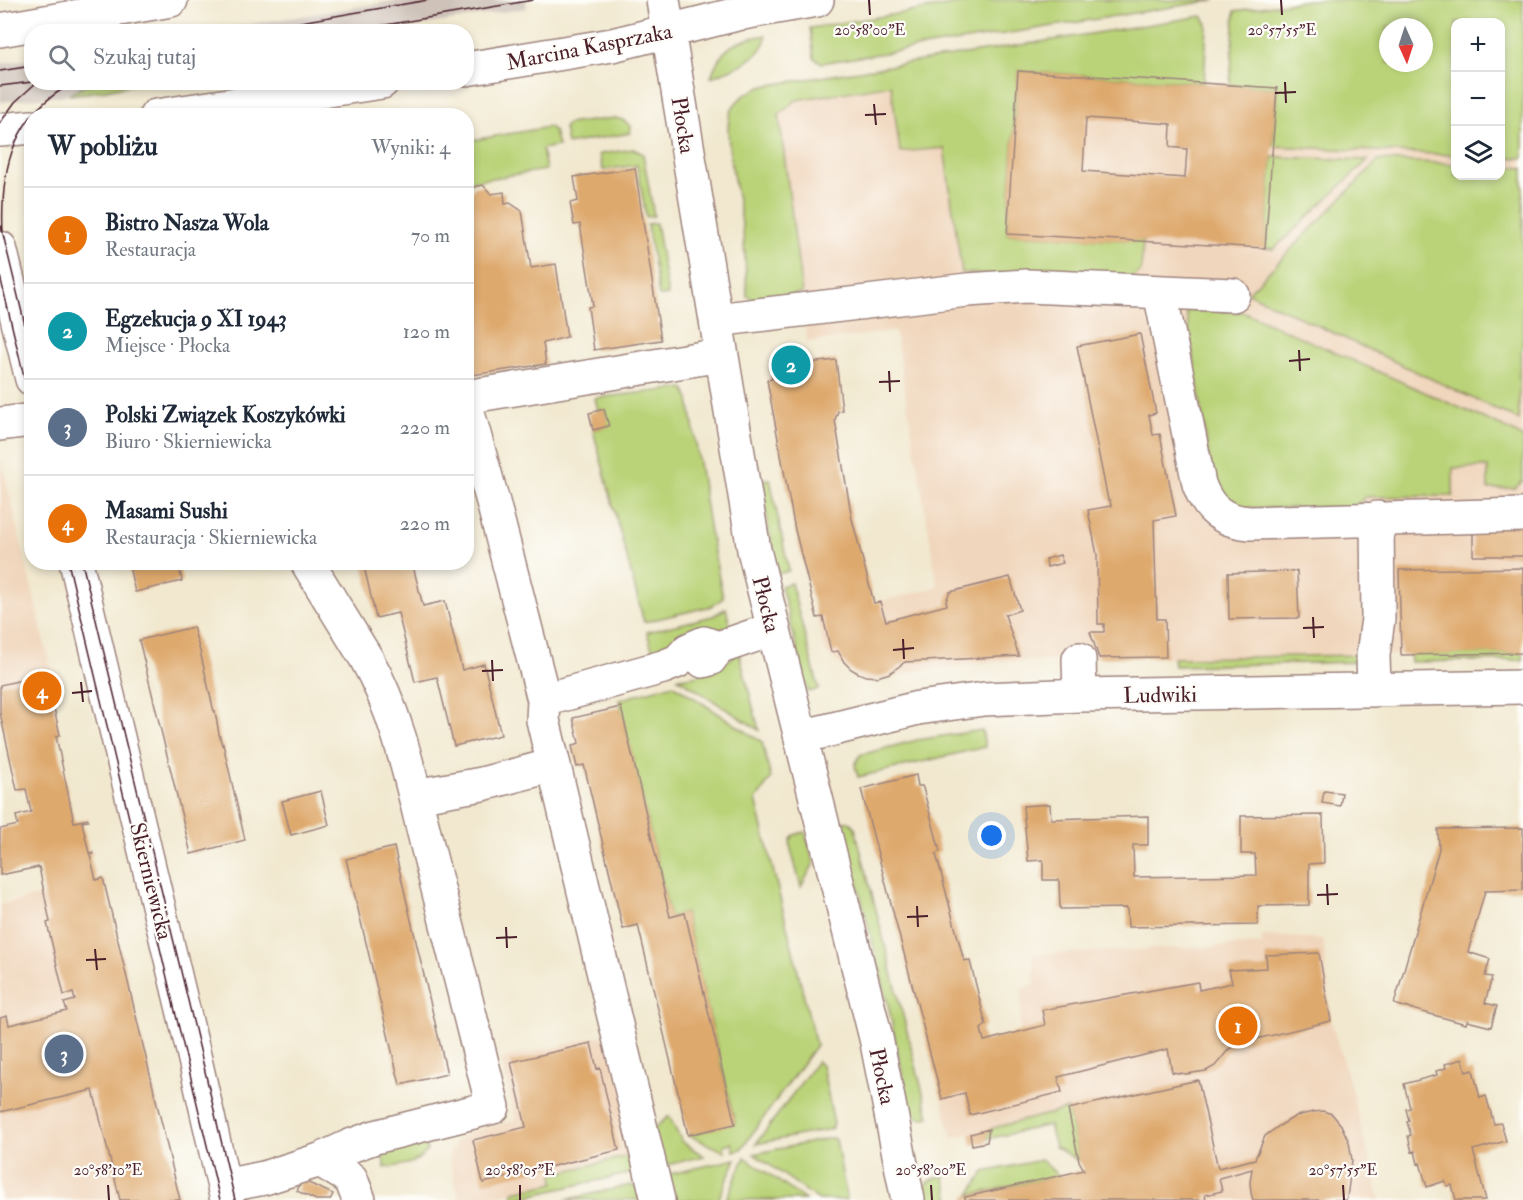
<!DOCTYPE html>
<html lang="pl">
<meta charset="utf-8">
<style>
:root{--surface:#fff;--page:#f2f2f3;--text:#1f2937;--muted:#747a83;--line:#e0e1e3;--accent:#2563eb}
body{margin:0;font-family:"IM FELL Double Pica",serif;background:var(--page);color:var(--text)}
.controls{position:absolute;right:18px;top:18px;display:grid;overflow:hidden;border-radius:12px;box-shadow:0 3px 9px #0003}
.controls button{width:54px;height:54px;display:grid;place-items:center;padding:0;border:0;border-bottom:2px solid var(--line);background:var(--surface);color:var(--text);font:30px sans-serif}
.compass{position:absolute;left:1379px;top:18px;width:54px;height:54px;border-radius:50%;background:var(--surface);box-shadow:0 3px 9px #0003;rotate:177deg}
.you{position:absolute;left:992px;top:836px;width:21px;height:21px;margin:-15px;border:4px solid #fff;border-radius:50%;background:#1a73e8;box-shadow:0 0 0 9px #1a73e833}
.badge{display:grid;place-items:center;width:39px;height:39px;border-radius:50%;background:var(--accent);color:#fff;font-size:20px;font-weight:700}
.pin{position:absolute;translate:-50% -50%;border:3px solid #fff;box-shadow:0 2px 6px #0006}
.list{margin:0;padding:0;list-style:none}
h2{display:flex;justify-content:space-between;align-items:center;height:78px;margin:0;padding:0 24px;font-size:26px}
h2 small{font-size:20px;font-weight:400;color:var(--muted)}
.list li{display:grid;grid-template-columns:39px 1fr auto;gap:18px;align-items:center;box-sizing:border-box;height:96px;padding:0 24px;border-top:2px solid var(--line)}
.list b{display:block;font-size:22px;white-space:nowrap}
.list p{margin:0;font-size:20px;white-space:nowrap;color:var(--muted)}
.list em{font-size:20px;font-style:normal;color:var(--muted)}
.icon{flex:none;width:33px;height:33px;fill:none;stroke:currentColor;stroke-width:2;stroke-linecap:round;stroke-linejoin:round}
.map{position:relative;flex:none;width:1523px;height:1200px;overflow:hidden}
.search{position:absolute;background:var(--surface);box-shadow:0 3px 9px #0003;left:24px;top:24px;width:450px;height:66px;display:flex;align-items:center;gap:15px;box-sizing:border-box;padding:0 21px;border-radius:24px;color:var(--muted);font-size:22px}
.panel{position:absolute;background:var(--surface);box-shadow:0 3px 9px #0003;left:24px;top:108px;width:450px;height:462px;border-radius:24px}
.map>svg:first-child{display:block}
.built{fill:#f0d6bc;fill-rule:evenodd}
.industrial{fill:#cec2b9}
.green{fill:#bad378;stroke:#827952;stroke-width:1.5;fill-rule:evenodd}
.building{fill:#dea96d;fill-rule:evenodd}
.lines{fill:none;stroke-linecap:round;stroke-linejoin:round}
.minor-casing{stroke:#9e847d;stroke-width:36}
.major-casing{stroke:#9e847d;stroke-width:36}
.minor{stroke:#fff;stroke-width:33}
.major{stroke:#fff;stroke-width:33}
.tram{stroke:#4a1f2b;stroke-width:1.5}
.ticks{fill:none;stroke:#4a1f2b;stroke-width:2}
.labels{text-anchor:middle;stroke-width:4.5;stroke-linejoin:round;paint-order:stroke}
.street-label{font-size:22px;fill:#4a1f2b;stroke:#fdfcf7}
.ticks-label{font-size:15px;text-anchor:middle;fill:#4a1f2b;stroke:#fdfcf7;stroke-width:4.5;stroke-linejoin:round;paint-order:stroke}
</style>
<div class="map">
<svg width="1523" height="1200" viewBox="0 0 1523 1200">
<rect width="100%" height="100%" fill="#fdfcf7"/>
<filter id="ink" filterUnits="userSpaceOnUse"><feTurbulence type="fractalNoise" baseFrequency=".0167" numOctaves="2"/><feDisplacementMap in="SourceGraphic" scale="12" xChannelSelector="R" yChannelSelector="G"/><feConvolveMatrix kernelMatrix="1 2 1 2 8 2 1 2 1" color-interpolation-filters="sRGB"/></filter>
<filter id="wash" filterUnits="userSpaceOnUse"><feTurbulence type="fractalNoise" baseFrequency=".008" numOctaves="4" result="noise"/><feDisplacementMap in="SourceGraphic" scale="24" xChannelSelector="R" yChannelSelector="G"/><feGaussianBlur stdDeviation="1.35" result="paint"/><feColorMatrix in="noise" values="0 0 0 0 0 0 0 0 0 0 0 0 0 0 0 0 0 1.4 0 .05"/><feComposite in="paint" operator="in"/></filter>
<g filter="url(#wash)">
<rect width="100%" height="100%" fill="#f1e8cf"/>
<path class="built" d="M 1523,0 L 1523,653 L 1097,658 L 992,662 L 918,671 L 865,683 L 826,653 L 817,618 L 938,587 L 895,331 L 807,342 L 779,115 L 796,100 L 1200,39 L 1195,82 L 1268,87 L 1272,31 ZM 1456,22 L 1500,22 L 1500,176 L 1456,176 ZM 1388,27 L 1424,27 L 1424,63 L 1388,63 Z
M 0,454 L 52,673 L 0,685 Z
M 103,882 L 180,1200 L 0,1200 L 0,905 Z
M 1262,936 L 1323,939 L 1331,1021 L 1351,1088 L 1380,1200 L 1090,1200 L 1084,1170 L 1079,1161 L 1068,1109 L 952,1138 L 930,1054 L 1020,1032 L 1022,990 L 1035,983 L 1033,955 L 1262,944 Z
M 601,1036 L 612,1044 L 637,1154 L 553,1174 L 555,1183 L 477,1200 L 459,1200 L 449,1156 L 452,1149 L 457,1141 L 470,1132 L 516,1120 L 501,1059 Z"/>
<path class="industrial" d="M 400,0 L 526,0 L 527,8 L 388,31 L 209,31 Z
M 31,59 L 32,82 L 98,83 L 88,85 L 71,93 L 70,95 L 0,102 L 0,64 Z"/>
<path class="green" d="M 982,0 L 1216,0 L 822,63 L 814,58 L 810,28 Z
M 1308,0 L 1523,0 L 1523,158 L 1501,157 L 1500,22 L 1456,22 L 1455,155 L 1273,146 L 1277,88 L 1230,85 L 1235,11 ZM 1388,27 L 1424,27 L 1424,63 L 1388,63 Z
M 1202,16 L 1207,24 L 1204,83 L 1018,71 L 1007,234 L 1143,241 L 1141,270 L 1136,275 L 1128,279 L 962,273 L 944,148 L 900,152 L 891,85 L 796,100 L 779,115 L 802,293 L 755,300 L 747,296 C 746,274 745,252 743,231 C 740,202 721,134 731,111 C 737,97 751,91 764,86 Z
M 766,35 C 764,59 731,70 711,77 C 720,47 736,40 766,35 Z
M 133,82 L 134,84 L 106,90 L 70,95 L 71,93 L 88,85 L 98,83 Z
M 615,118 L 623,120 L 631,126 L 630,133 L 567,144 L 564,128 L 567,124 Z
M 549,127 L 554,131 L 558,146 L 542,149 L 546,170 L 467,182 L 467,141 Z
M 634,149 L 643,154 L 654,216 L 646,217 L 637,165 L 603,170 L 599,154 Z
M 1272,157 L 1368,160 L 1274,249 L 1265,248 Z
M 1379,160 L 1455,164 L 1456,176 L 1500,176 L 1501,166 L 1523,168 L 1523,340 L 1519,371 L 1519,420 L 1248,293 Z
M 656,223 L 668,295 L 659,296 L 647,224 Z
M 1186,310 L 1244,312 L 1512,431 L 1523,438 L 1523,481 L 1515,488 L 1488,489 L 1488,467 L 1453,468 L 1453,496 L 1365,497 L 1355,507 L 1239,508 L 1214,489 Z
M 684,388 L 689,400 L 710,532 L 723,598 L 712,606 L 644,622 L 593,430 L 608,426 L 604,409 L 598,411 L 595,398 Z
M 766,479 L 770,479 L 789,571 L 778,574 L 760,485 Z
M 791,583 L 819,689 L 808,692 L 781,586 Z
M 726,608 L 730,626 L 654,656 L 647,632 L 713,616 Z
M 739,653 L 759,730 L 678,678 C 707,676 715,668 739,653 Z
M 1523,653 L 1523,660 L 1411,662 L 1410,654 Z
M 1364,655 L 1364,662 L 1174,666 L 1173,658 Z
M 673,684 L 762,742 L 771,778 L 756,800 L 816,1045 L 741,1149 L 734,1151 L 732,1143 L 724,1145 L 725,1152 L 688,1135 L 735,1123 L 685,913 L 670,917 L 619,700 Z
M 982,730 L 985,747 L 858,777 L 855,765 L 860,755 L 917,740 Z
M 846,821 L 851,823 L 855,828 L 929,1117 C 921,1119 916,1118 910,1112 L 888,1004 L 842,822 Z
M 805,832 L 814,863 L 801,887 L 790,846 C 791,833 795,835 805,832 Z
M 817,1061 L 822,1065 L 834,1124 L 831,1129 L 756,1144 Z
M 1068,1109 L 1079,1161 L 1055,1147 L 1049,1125 L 987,1139 L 989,1129 Z
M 669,1116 L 682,1142 L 704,1156 L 659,1167 L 651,1131 Z
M 832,1138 L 836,1140 L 847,1200 L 819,1200 L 754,1154 Z
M 419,1139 L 424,1142 L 427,1150 C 419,1165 400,1165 385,1168 L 380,1144 Z
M 637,1154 L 641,1171 L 514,1199 L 513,1192 L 554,1183 L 553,1174 Z
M 745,1157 L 805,1200 L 726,1200 Z
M 736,1159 L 718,1200 L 667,1200 L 661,1176 Z
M 1041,1160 L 1059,1176 L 970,1195 L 984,1172 Z
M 944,1175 L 950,1200 L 926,1200 C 923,1183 928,1180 944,1175 Z
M 631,1185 L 644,1191 L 646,1200 L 565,1200 Z"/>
<g id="blocks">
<path class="building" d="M 1018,71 L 1277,88 L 1265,248 L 1007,234 ZM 1086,118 L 1171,124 L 1170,147 L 1187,149 L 1185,178 L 1083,171 Z
M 635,168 L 661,340 L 594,350 L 588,307 L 593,306 L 580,224 L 574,225 L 570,203 L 578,201 L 574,177 Z
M 483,185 L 491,194 L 504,192 L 505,204 L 510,203 L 522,211 L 531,268 L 556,264 L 567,337 L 543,343 L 546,364 L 466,376 L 466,194 L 470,194 L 474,187 Z
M 1140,334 L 1156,413 L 1149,415 L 1153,435 L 1160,434 L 1176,516 L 1154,520 L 1157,619 L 1165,619 L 1166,657 L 1099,658 L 1090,632 L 1104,632 L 1104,624 L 1098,624 L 1097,555 L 1088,510 L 1111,506 L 1110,500 L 1108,500 L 1077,346 Z
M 836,360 L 842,410 L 838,411 L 835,420 L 852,519 L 874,603 L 880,602 L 886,621 L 947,605 L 946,601 L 950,592 L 1010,577 L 1020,610 L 1005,615 L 1019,656 L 905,662 L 890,673 L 877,677 L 866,676 L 858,673 L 851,669 L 844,662 L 838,651 L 831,652 L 823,617 L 817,618 L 795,530 L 767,380 L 772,379 L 770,367 Z
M 604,409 L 609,426 L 593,430 L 589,413 Z
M 1523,523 L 1523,556 L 1473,556 L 1473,524 Z
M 1060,555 L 1063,563 L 1047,567 L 1046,559 Z
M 128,562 L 178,562 L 182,581 L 135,592 Z
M 363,562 L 412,562 L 423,606 L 445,601 L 462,670 L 484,664 L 501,735 L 454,746 L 437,677 L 415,682 L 398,613 L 376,618 Z
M 1523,568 L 1523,653 L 1401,655 L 1399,570 Z
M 1297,571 L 1299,618 L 1229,619 L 1228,573 Z
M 193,627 L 200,651 L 214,712 L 215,711 L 219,734 L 222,745 L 223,744 L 245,840 L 191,854 L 139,640 Z
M 52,673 L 53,676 L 47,677 L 60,735 L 56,736 L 74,822 L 88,819 L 89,821 L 82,822 L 89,853 L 93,852 L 94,854 L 90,855 L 96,880 L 103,878 L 104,882 L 180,1200 L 120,1200 L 93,1090 L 0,1112 L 0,1018 L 7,1016 L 9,1025 L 67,1011 L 64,1003 L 75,1000 L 73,993 L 64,995 L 47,923 L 50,922 L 39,867 L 0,875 L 0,829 L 18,825 L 16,816 L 31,812 L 26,789 L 17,790 L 0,713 L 0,685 Z
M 621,707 L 670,917 L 685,913 L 735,1124 L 688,1135 L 638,925 L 623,929 L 584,765 L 577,767 L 572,746 L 579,743 L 573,718 Z
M 916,775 L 918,786 L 922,786 L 923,788 L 940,851 L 936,854 L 964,961 L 967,960 L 970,961 L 986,1025 L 981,1029 L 984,1041 L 1045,1025 L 1042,1010 L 1198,982 L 1199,990 L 1232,983 L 1229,970 L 1267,968 L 1266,955 L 1319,953 L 1331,1021 L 1240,1043 L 1229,1049 L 1215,1066 L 1206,1071 L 1186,1074 L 1172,1072 L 1168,1049 L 1058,1077 L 1062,1092 L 970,1115 L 965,1093 L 942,1099 L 861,789 Z
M 321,791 L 329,825 L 291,835 L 282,801 Z
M 1324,791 L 1342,793 L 1340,806 L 1322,803 Z
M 1050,804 L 1051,819 L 1148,816 L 1148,845 L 1133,845 L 1134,877 L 1256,875 L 1255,854 L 1241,854 L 1241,816 L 1323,815 L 1324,863 L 1309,864 L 1309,905 L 1258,906 L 1258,925 L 1128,927 L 1127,908 L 1060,909 L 1059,880 L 1043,880 L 1043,860 L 1028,861 L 1023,806 Z
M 1523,828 L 1523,890 L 1485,891 L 1468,952 L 1490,959 L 1485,976 L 1492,977 L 1485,1003 L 1497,1006 L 1491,1027 L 1467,1021 L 1466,1024 L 1394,1004 L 1439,849 L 1438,829 Z
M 394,847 L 447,1074 L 400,1085 L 346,859 Z
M 591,1043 L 597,1069 L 600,1068 L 619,1150 L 483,1183 L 473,1140 L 526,1127 L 511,1062 Z
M 1463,1059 L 1466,1072 L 1473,1070 L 1480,1098 L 1486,1096 L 1494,1124 L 1501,1123 L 1506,1141 L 1473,1150 L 1486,1200 L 1456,1200 L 1452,1185 L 1447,1186 L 1445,1181 L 1427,1187 L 1420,1163 L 1418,1164 L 1415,1151 L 1412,1152 L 1408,1136 L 1411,1135 L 1407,1122 L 1409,1121 L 1406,1109 L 1410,1108 L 1404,1084 L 1437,1075 L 1436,1071 L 1446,1068 L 1445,1064 Z
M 1198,1080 L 1218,1168 L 1255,1159 L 1265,1136 L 1279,1126 L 1296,1116 L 1313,1112 L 1323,1111 L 1332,1114 L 1341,1125 L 1349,1142 L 1352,1160 L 1347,1198 L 1345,1200 L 1253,1200 L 1251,1193 L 1250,1182 L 1252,1169 L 1219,1178 L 1222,1191 L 1205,1195 L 1206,1200 L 965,1200 L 965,1197 L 1084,1170 L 1079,1161 L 1068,1109 Z
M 989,1129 L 987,1142 L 972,1145 L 970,1134 Z
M 302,1180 L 333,1194 L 330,1200 L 316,1200 L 297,1191 Z"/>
</g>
</g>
<g filter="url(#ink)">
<use href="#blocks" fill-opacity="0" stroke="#9e847d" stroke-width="1.5"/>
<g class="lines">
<g class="minor-casing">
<path id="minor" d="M 663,0 L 754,550 L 876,1038 L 908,1200
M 0,248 L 32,379
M 1160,292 L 1199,484 C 1208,509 1222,521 1250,523 L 1523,515
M 716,320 L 967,290 L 1027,286 L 1233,295
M 466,397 L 721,355
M 466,406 L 493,502 L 544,700
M 0,424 L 32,420
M 76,562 L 193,1051 L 227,1200
M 307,562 L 366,658 C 399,716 412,785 428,849 C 449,935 471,1021 493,1107 L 375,1137 L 350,1146 L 320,1160
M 1079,659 L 1080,695
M 703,661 L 710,659 L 718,648 L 773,629
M 1374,690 L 1373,655 L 1378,619 L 1377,518
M 801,737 L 918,708 L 984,699 L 1080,695 L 1523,687
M 415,796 L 482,784 L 554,765
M 224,1186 L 264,1178 L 320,1160 L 351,1179 L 359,1200
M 658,1200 L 543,720 L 544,700 L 663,667 L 678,661 L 688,650 L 704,643 L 718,648"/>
</g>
<g class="major-casing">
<path id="major" d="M 0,30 L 171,0
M 466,69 L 612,45 L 737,14 L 817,0
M 156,116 L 382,82
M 0,130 L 32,127"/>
</g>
<use href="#minor" class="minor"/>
<use href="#major" class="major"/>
<path class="tram" d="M 242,32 L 428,0
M 344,32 L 533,0
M 0,71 L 32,66
M 0,86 L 32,82
M 0,123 L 15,102 L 37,82
M 1,226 L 32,354
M 3,233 C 0,168 13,113 75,82
M 0,276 L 32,410
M 68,562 L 220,1200
M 82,562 L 200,1050 L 235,1200"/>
</g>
</g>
<path class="ticks" d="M 869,0 L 870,15M 1281,0 L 1282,15M 1285,82 L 1286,103M 1275,93 L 1296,92M 874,104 L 876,125M 865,115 L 886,114M 1299,350 L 1300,371M 1289,361 L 1310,359M 889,371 L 890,392M 879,382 L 900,381M 1313,617 L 1314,638M 1303,628 L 1324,627M 903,639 L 904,659M 893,650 L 914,648M 492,660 L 493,681M 482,671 L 503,670M 81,682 L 83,702M 72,693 L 92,691M 1327,884 L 1328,905M 1317,895 L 1338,894M 917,906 L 918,927M 907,917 L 928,916M 506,927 L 507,948M 496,938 L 517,937M 95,949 L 97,970M 86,960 L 106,959M 108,1185 L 109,1200M 520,1185 L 520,1200M 931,1185 L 932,1200M 1343,1185 L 1344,1200"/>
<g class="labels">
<g class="street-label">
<text transform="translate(589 46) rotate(-11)" y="8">Marcina Kasprzaka</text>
<text transform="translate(684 125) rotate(81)" y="8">Płocka</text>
<text transform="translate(767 604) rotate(76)" y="8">Płocka</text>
<text transform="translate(1160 694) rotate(-1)" y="8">Ludwiki</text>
<text transform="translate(152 881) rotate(76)" y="8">Skierniewicka</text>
<text transform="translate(883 1076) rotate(78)" y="8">Płocka</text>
</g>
</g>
<g class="ticks-label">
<text x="870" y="35">20°58'00"E</text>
<text x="1282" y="35">20°57'55"E</text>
<text x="108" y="1175">20°58'10"E</text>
<text x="520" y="1175">20°58'05"E</text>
<text x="931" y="1175">20°58'00"E</text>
<text x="1343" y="1175">20°57'55"E</text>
</g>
</svg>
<div class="controls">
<button>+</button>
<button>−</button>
<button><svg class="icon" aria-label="layers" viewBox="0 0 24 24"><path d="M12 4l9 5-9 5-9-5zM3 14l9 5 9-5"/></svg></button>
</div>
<svg class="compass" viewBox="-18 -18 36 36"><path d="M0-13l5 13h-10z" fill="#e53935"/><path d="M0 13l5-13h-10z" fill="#747a83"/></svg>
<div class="you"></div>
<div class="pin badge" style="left:1238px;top:1026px;background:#e8710a">1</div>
<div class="pin badge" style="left:791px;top:365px;background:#0f9aa8">2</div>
<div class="pin badge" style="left:64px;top:1054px;background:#5c6f8a">3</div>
<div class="pin badge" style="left:42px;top:691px;background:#e8710a">4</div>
<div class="search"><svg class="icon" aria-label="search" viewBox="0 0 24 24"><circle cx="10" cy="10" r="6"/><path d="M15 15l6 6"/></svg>Szukaj tutaj</div>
<section class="panel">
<h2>W pobliżu<small>Wyniki: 4</small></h2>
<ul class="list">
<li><span class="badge" style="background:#e8710a">1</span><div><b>Bistro Nasza Wola</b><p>Restauracja</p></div><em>70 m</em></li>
<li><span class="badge" style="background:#0f9aa8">2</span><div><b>Egzekucja 9 XI 1943</b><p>Miejsce · Płocka</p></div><em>120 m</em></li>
<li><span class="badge" style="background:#5c6f8a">3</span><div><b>Polski Związek Koszykówki</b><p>Biuro · Skierniewicka</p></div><em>220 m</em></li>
<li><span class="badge" style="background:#e8710a">4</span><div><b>Masami Sushi</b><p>Restauracja · Skierniewicka</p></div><em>220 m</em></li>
</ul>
</section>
</div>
